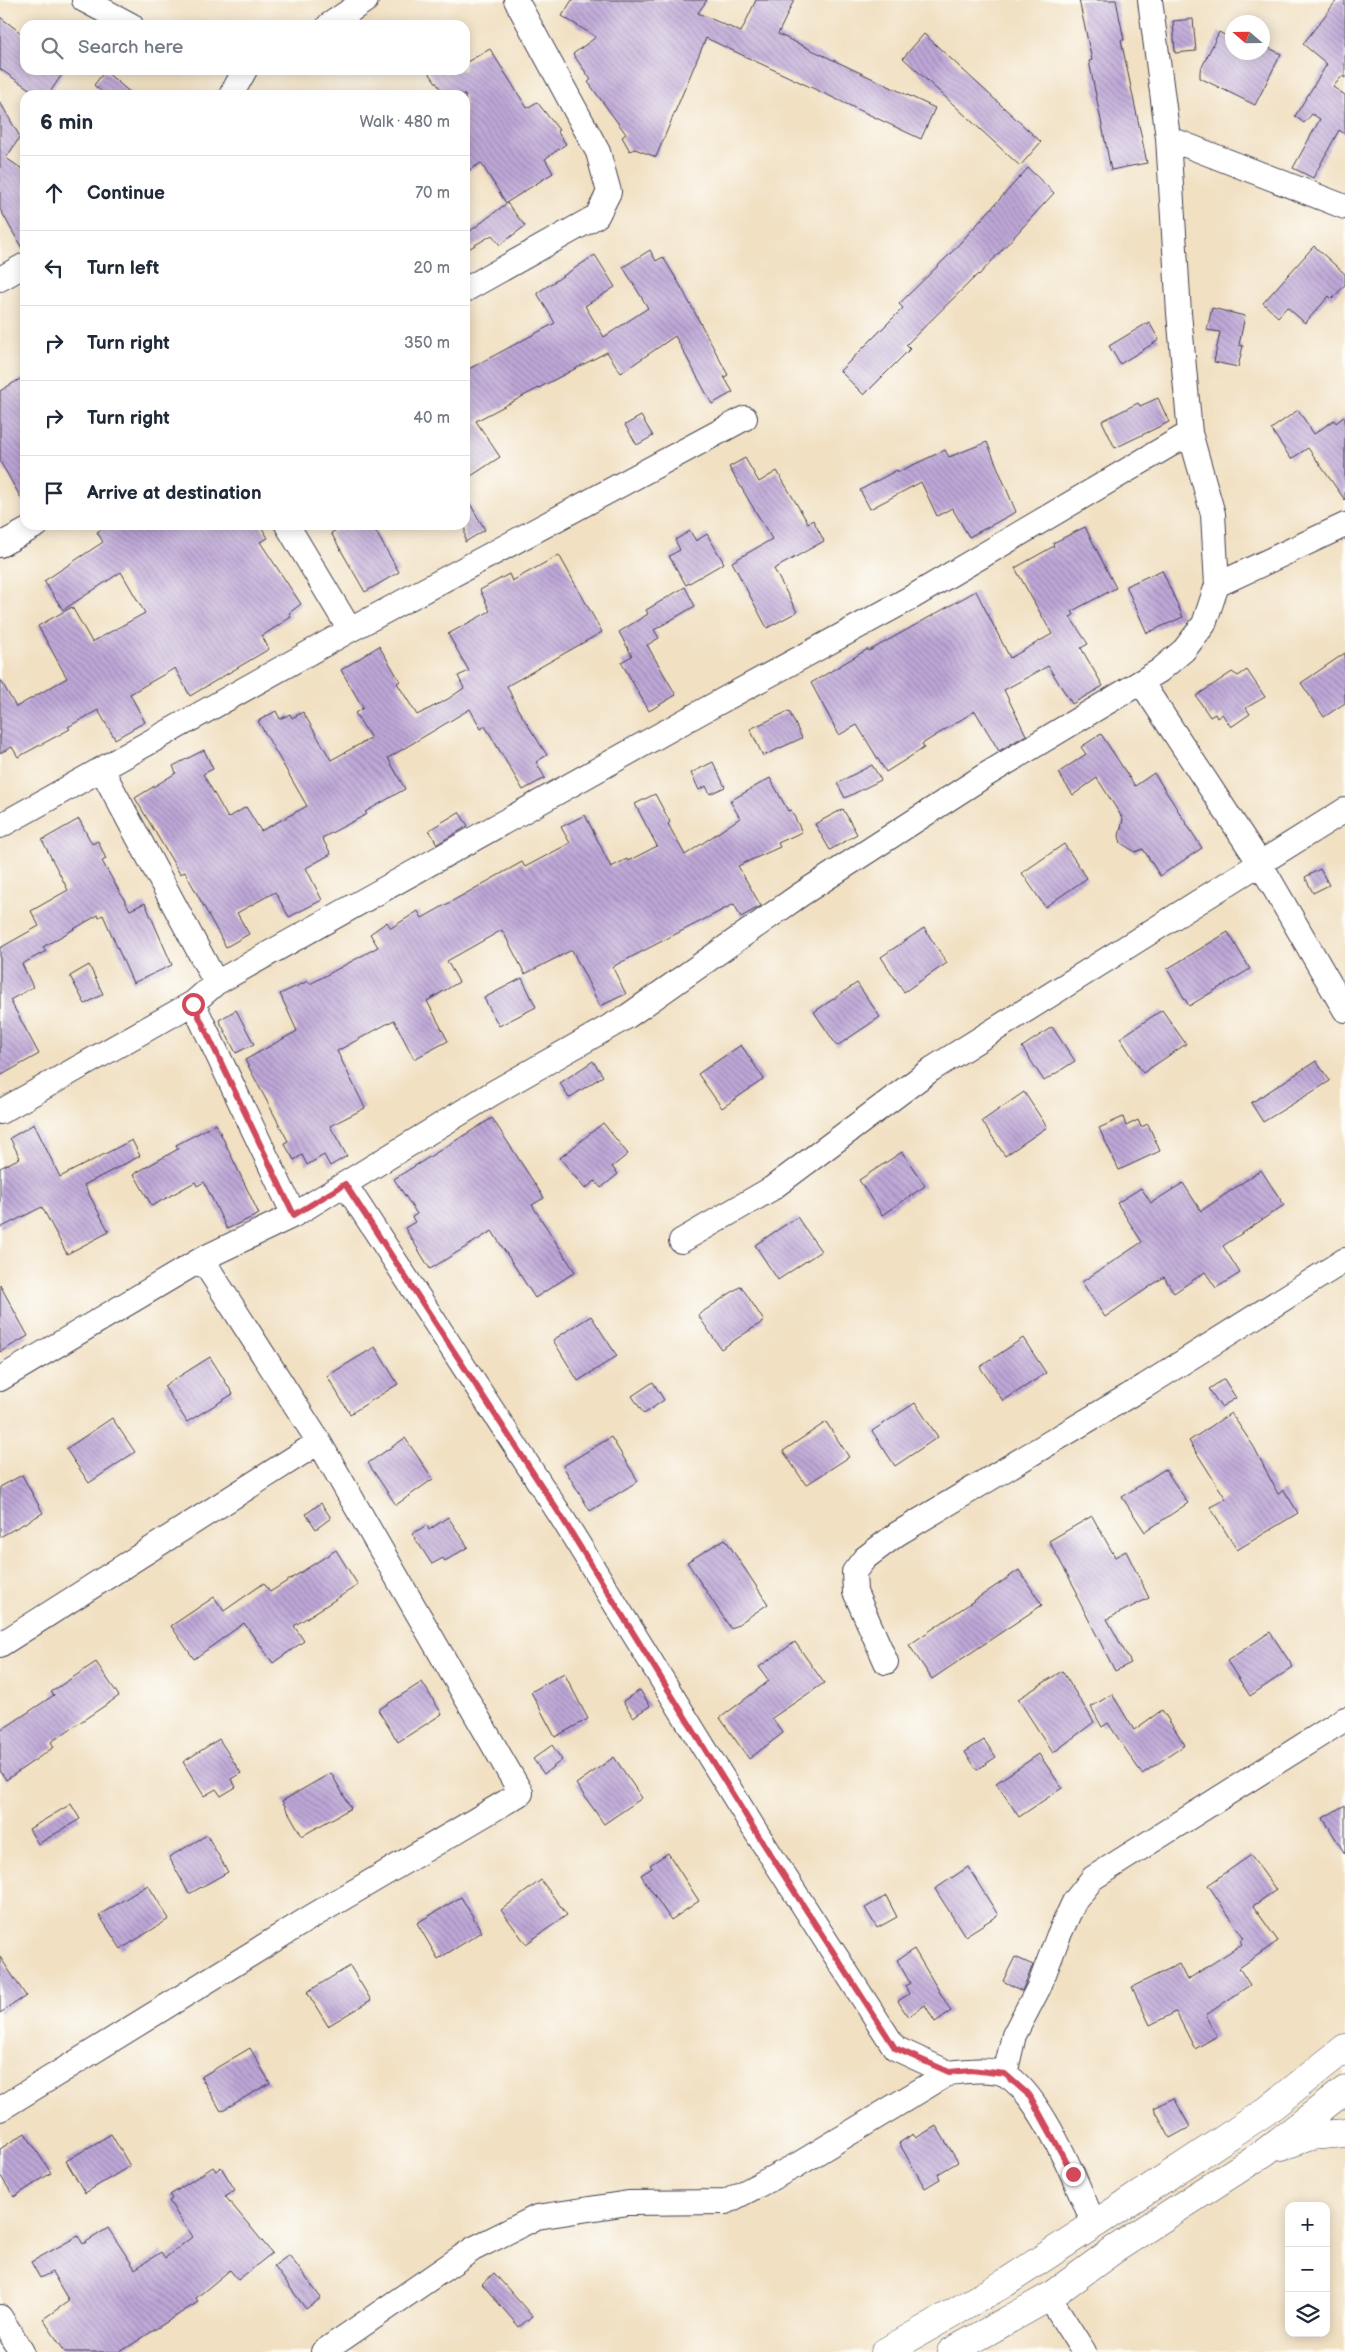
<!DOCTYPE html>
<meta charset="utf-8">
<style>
:root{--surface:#fff;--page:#f2f2f3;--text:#1f2937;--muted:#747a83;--line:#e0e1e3}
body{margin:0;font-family:"Balsamiq Sans",sans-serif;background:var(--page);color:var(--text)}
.controls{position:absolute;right:15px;bottom:15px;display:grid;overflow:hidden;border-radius:10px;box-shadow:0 2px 12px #0003}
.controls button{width:45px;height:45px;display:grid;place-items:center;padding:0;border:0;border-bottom:1px solid var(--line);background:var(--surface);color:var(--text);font:25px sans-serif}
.compass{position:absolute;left:1225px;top:15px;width:45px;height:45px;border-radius:50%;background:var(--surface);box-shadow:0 2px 12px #0003;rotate:290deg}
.stop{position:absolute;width:15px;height:15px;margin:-11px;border:4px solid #d1495b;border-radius:50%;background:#fff}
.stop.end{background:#d1495b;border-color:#fff;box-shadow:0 1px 5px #0008}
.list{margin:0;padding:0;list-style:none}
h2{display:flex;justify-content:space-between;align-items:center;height:65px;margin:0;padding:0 20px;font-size:21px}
h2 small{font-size:16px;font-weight:400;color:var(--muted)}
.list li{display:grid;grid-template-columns:32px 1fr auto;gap:15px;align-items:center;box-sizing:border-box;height:75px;padding:0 20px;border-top:1px solid var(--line)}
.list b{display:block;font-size:19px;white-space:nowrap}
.list em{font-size:16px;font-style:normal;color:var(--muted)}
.icon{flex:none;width:28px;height:28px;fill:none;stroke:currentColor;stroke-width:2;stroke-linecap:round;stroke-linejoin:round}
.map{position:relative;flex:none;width:1345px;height:2352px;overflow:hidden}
.search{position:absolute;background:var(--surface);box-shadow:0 2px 12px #0003;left:20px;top:20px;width:450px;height:55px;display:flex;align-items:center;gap:12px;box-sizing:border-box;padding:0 18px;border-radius:15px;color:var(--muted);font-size:19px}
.panel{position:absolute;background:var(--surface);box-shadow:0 2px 12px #0003;left:20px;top:90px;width:450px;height:440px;border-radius:15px}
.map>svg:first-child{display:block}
.building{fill:url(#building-back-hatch)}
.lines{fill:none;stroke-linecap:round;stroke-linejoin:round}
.street-casing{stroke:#413e4f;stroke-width:26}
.secondary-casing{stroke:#413e4f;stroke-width:29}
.street{stroke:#fff;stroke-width:24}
.secondary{stroke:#fff;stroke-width:28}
.route{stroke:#d1495b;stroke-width:6}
</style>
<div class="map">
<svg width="1345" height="2352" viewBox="0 0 1345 2352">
<defs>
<pattern id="building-back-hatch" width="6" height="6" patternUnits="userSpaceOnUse" patternTransform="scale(1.25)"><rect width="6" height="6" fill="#bea7d7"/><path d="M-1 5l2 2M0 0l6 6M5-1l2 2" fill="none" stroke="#9a88b0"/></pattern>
</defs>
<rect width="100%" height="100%" fill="#fdfcf7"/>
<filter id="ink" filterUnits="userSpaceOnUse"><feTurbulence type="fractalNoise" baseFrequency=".02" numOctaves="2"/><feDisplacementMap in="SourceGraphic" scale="10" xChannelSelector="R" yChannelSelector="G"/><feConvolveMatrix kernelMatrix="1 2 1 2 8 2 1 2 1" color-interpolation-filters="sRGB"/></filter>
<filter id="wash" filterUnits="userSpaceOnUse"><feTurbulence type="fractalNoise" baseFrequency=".0096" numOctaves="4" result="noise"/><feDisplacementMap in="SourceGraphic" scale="20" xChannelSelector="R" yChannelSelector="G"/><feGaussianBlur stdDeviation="1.12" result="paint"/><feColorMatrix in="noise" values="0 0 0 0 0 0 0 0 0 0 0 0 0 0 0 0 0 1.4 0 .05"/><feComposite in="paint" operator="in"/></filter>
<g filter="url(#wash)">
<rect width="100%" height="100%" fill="#f1e0c2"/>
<g id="blocks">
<path class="building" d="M 572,0 L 707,0 L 698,13 L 741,32 L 756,0 L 794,0 L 778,34 L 935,108 L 921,139 L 706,38 L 656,157 L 635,149 L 630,151 L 622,137 L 626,134 L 588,82 L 591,80 L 573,54 L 596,37 L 562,16 Z
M 1079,0 L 1116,0 L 1124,40 L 1121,40 L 1147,163 L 1111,170 L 1089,61 L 1092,60 Z
M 1337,0 L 1345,0 L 1345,78 L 1342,76 L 1333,87 L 1345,95 L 1345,134 L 1339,130 L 1313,178 L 1293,168 L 1320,119 L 1312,114 L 1304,123 L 1295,116 L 1327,64 L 1303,44 Z
M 0,17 L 25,36 L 25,70 L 65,70 L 48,95 L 38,95 L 0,69 Z
M 1193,19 L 1196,51 L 1175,53 L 1173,21 Z
M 1219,32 L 1232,39 L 1232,52 L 1262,52 L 1265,46 L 1281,54 L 1255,105 L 1200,78 L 1200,71 Z
M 924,34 L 1041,142 L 1020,166 L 903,58 Z
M 490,49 L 527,108 L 537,102 L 559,130 L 557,131 L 566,144 L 545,159 L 553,173 L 506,203 L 481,163 L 465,173 L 465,95 L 445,95 L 427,70 L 465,70 L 465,63 Z
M 105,71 L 133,95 L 105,95 L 94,85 Z
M 0,102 L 20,137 L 6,158 L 25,171 L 24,252 L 0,209 Z
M 1028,168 L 1054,193 L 979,275 L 978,274 L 906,345 L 910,349 L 864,395 L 840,371 L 903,308 L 899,304 L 950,254 Z
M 507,203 L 525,226 L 500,245 L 492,235 L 465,251 L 465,235 Z
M 1314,246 L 1345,274 L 1345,285 L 1332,299 L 1329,296 L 1305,323 L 1287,307 L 1278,317 L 1263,303 Z
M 650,250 L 656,261 L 663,257 L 680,285 L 728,375 L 724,377 L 733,392 L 712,404 L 675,336 L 621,373 L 607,352 L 476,421 L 500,457 L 465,480 L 465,371 L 555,323 L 537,293 L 595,255 L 615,287 L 585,306 L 604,337 L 648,308 L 623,267 Z
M 1212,308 L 1245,316 L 1239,345 L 1243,346 L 1238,367 L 1214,362 L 1220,332 L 1207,330 Z
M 1149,322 L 1159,340 L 1120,364 L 1109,346 Z
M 25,376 L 25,505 L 0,461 L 0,391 Z
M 1158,398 L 1169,422 L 1115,448 L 1102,421 L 1138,403 L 1140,406 Z
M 1298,410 L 1314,434 L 1334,420 L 1336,423 L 1345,416 L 1345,500 L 1308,448 L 1291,459 L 1271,429 Z
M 641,416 L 653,436 L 637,445 L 625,425 Z
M 987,442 L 1016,512 L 969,537 L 952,508 L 937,516 L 921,482 L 870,509 L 860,490 L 897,470 L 898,472 L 945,450 L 949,457 Z
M 745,458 L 759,482 L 777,471 L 808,523 L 813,520 L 824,541 L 774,569 L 797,612 L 767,628 L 732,562 L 772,539 L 729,467 Z
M 465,495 L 485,530 L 465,542 Z
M 109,525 L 260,525 L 268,538 L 260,542 L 301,604 L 289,613 L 291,617 L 262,636 L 269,649 L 190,696 L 175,668 L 130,694 L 145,722 L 115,739 L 98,710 L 68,727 L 70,729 L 18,757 L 12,747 L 0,753 L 0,679 L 16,707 L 67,678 L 38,626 L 72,607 L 92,642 L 145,613 L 121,572 L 63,610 L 44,581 L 103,542 L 97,532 Z
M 346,525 L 372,525 L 399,572 L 365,592 L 331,533 Z
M 1085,527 L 1116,588 L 1072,611 L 1074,615 L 1070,617 L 1088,644 L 1081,648 L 1103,686 L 1072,704 L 1048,666 L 1004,690 L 1026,735 L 999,751 L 975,711 L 922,744 L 924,748 L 886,772 L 857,725 L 839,735 L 811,683 L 868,649 L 869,651 L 976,591 L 1010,658 L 1052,634 L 1015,568 L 1054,546 L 1053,543 Z
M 690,531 L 696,541 L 707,534 L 724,563 L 686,585 L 669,556 L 680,550 L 675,540 Z
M 559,555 L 602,632 L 507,686 L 517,708 L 547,755 L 536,762 L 545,778 L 523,790 L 485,726 L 481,729 L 470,709 L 388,758 L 405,789 L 365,812 L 367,814 L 322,838 L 331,854 L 306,868 L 322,900 L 289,917 L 275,892 L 237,913 L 249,934 L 226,947 L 185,872 L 180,874 L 135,798 L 176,773 L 173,766 L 204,750 L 213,769 L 203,774 L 228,818 L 246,807 L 261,831 L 307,806 L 258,721 L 276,711 L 280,719 L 290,714 L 292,718 L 303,712 L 331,760 L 371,738 L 355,713 L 363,708 L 341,670 L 379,646 L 400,681 L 397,683 L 417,715 L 448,699 L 464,688 L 458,676 L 469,671 L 448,634 L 490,611 L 480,590 L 509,574 L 512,581 Z
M 1162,570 L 1183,617 L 1147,633 L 1126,586 Z
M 685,587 L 695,606 L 654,630 L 659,638 L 647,645 L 676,695 L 649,711 L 621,662 L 632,656 L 619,632 L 648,614 L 646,610 Z
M 1345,653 L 1345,703 L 1324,717 L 1301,683 Z
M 1247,670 L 1265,697 L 1246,708 L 1250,714 L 1231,727 L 1222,714 L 1217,718 L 1215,714 L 1210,717 L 1196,696 L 1232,672 L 1238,676 Z
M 789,711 L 802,738 L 763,756 L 750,729 Z
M 1101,734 L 1135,786 L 1154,773 L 1202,848 L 1160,876 L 1143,849 L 1135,852 L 1121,843 L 1119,836 L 1123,819 L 1097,778 L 1073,795 L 1058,773 L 1086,754 L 1081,747 Z
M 713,762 L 725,787 L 710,794 L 706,786 L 699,790 L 691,773 Z
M 872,765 L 881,780 L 845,798 L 837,783 Z
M 770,778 L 788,811 L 791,810 L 802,832 L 778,843 L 780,847 L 738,866 L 761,906 L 741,917 L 734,904 L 616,965 L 613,968 L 626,994 L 600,1006 L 572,950 L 525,974 L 502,930 L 447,961 L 459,982 L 427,1001 L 448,1041 L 414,1059 L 394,1020 L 337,1051 L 365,1108 L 330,1126 L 347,1156 L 330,1166 L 324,1155 L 307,1165 L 302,1155 L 294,1160 L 284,1143 L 288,1141 L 245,1060 L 297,1031 L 280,994 L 308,981 L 310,984 L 378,947 L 370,934 L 387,922 L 391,928 L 418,911 L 422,918 L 522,862 L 525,867 L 570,843 L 561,827 L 585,815 L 611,867 L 627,859 L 628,861 L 657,846 L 635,804 L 655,794 L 670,822 L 668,824 L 685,855 L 740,818 L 730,801 Z
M 843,809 L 857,834 L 830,850 L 815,824 Z
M 459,812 L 468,826 L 437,844 L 429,830 Z
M 79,819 L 92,844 L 98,841 L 106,859 L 102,861 L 130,910 L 145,903 L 172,965 L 133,983 L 103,915 L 99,917 L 98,915 L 43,947 L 46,951 L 22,964 L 33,987 L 10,1000 L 39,1054 L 0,1076 L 0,948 L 39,926 L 31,911 L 68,890 L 42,840 Z
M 1064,844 L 1087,878 L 1045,907 L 1022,873 Z
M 1320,869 L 1329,885 L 1313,893 L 1305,877 Z
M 924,928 L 947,963 L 904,992 L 881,957 Z
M 1228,932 L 1250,969 L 1189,1006 L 1167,969 Z
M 89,965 L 103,994 L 85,1004 L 70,976 Z
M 522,978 L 536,1007 L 499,1026 L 484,998 Z
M 857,983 L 880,1017 L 837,1046 L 814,1012 Z
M 236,1010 L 254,1044 L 236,1053 L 219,1020 Z
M 1162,1010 L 1186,1044 L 1143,1073 L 1120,1038 Z
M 1052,1027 L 1075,1061 L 1044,1081 L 1022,1047 Z
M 741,1045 L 764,1079 L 722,1108 L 698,1074 Z
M 593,1061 L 603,1076 L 569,1098 L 560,1083 Z
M 1316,1061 L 1330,1081 L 1263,1122 L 1251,1103 Z
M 1024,1092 L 1047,1127 L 1005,1156 L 982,1121 Z
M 1123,1117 L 1126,1126 L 1138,1120 L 1141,1127 L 1148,1124 L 1160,1151 L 1119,1170 L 1099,1128 Z
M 492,1118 L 544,1198 L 532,1205 L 575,1272 L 535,1298 L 492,1231 L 430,1269 L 405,1228 L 415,1222 L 412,1217 L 417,1214 L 394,1179 Z
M 603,1123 L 628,1154 L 612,1167 L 618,1174 L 601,1188 L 595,1181 L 585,1189 L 560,1158 Z
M 34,1124 L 60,1177 L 132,1140 L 140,1156 L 84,1185 L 109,1232 L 67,1254 L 42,1207 L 0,1228 L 0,1168 L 20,1158 L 10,1138 Z
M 216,1124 L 259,1214 L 227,1229 L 204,1182 L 197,1186 L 195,1182 L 152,1206 L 134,1174 L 178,1149 L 176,1145 Z
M 902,1152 L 925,1186 L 882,1215 L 859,1180 Z
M 1261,1170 L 1284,1205 L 1223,1246 L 1240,1273 L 1216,1288 L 1205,1272 L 1174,1293 L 1164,1277 L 1105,1317 L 1082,1282 L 1142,1242 L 1117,1203 L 1141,1188 L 1151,1203 L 1183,1183 L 1201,1211 Z
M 797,1217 L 821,1251 L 778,1280 L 755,1245 Z
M 0,1285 L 28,1336 L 0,1352 Z
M 741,1286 L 764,1321 L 721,1349 L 698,1315 Z
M 591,1316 L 617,1356 L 578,1381 L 553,1340 Z
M 1023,1338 L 1046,1373 L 1003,1401 L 980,1367 Z
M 375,1347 L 398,1384 L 350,1414 L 327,1376 Z
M 210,1357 L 233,1394 L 187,1422 L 164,1386 Z
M 1224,1379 L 1236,1398 L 1221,1407 L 1209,1389 Z
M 653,1382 L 664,1400 L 644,1414 L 632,1396 Z
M 915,1403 L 938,1437 L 895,1466 L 872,1431 Z
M 1231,1413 L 1254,1447 L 1278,1494 L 1284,1490 L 1298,1513 L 1237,1550 L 1210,1507 L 1226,1499 L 1189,1441 Z
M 112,1418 L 135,1452 L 89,1483 L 66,1449 Z
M 826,1422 L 849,1457 L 806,1485 L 783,1451 Z
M 611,1437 L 638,1481 L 590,1511 L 563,1466 Z
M 405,1438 L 433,1479 L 396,1505 L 368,1463 Z
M 1165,1469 L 1188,1503 L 1145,1532 L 1122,1497 Z
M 22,1475 L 43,1513 L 0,1537 L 0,1487 Z
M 321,1503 L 331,1518 L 316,1529 L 306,1514 Z
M 1092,1516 L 1115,1557 L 1126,1551 L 1149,1598 L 1107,1619 L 1131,1663 L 1115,1671 L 1076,1595 L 1078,1594 L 1049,1541 Z
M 448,1517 L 468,1547 L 445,1561 L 443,1558 L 432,1564 L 412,1534 L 427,1525 L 429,1530 Z
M 725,1539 L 768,1604 L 731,1629 L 687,1562 Z
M 336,1550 L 358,1585 L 294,1626 L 304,1641 L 273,1663 L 244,1623 L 194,1659 L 171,1626 L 214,1597 L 224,1611 L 264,1583 L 270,1592 Z
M 1019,1570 L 1042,1605 L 932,1679 L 909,1645 Z
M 1270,1632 L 1293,1667 L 1250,1696 L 1227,1661 Z
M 795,1642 L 824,1683 L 772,1718 L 783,1733 L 749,1759 L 720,1718 L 769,1681 L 759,1667 Z
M 96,1662 L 119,1696 L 51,1742 L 54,1747 L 6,1780 L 0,1771 L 0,1731 L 54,1695 L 51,1692 Z
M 1062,1671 L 1094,1722 L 1053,1753 L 1018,1699 Z
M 564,1673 L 588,1719 L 555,1737 L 531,1692 Z
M 422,1682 L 442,1714 L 398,1742 L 378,1710 Z
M 640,1690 L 650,1706 L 633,1717 L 623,1701 Z
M 1112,1694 L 1134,1730 L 1162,1710 L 1185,1745 L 1142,1774 L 1108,1723 L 1102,1727 L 1091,1707 Z
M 219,1739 L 241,1773 L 231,1779 L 236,1787 L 221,1796 L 216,1789 L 204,1796 L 183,1762 Z
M 984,1740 L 996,1757 L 977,1770 L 965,1752 Z
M 552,1745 L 562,1760 L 544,1774 L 533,1759 Z
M 1039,1754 L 1062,1788 L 1019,1817 L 996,1783 Z
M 614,1757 L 642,1798 L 604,1824 L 576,1784 Z
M 331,1773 L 351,1808 L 302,1836 L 282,1801 Z
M 71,1804 L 80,1819 L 38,1844 L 29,1829 Z
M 1345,1805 L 1345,1854 L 1323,1818 Z
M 207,1835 L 228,1872 L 189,1894 L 169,1857 Z
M 668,1853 L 699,1901 L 671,1920 L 641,1875 L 652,1868 L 650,1865 Z
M 1251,1855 L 1276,1890 L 1253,1906 L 1278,1941 L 1239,1968 L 1250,1985 L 1206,2015 L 1217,2036 L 1195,2049 L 1176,2012 L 1150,2025 L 1132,1987 L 1179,1964 L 1187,1980 L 1242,1944 L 1240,1941 L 1244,1938 L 1208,1885 Z
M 968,1867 L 998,1915 L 965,1936 L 935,1889 Z
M 541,1880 L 567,1915 L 526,1944 L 501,1910 Z
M 148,1885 L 169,1919 L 121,1949 L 99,1915 Z
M 886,1896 L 897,1917 L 877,1928 L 865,1908 Z
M 461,1897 L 482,1932 L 438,1959 L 417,1923 Z
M 914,1949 L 951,2011 L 935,2022 L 925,2005 L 908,2017 L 898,2001 L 909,1994 L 905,1986 L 910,1983 L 897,1960 Z
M 0,1957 L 26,1996 L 0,2013 Z
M 1015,1957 L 1033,1965 L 1022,1991 L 1003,1981 Z
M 350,1966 L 371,2000 L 328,2026 L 307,1992 Z
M 250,2048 L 270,2083 L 221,2111 L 201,2077 Z
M 1174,2098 L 1190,2127 L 1170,2138 L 1154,2108 Z
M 936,2126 L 958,2162 L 938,2174 L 940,2179 L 925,2188 L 899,2143 L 913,2134 L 916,2138 Z
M 25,2133 L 51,2173 L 14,2197 L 0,2175 L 0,2149 Z
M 111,2134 L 130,2166 L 85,2193 L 66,2161 Z
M 213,2167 L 216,2171 L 221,2167 L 235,2190 L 225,2196 L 272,2253 L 238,2280 L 230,2270 L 196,2298 L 198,2302 L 120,2352 L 65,2352 L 43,2319 L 69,2301 L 52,2272 L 40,2278 L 31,2262 L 78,2236 L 83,2244 L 108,2228 L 135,2269 L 161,2252 L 165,2258 L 192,2237 L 169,2201 L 172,2199 L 170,2195 Z
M 289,2255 L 321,2298 L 306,2309 L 274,2266 Z
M 494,2273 L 532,2316 L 519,2327 L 482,2284 Z"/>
</g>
</g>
<g filter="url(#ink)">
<use href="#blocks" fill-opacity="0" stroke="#413e4f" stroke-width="1"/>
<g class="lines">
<g class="street-casing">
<path id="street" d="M 84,0 L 131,25
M 329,25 L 366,0
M 231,95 L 245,70
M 1168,138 L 1345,207
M 0,279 L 25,265
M 465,290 L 597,216 L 609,192 L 598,152 L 516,0
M 287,525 L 350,630
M 0,545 L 37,525
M 1217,585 L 1345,525
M 1141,682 L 1261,865 L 1345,1010
M 102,770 L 216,983
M 0,826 L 350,630 L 745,418
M 193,1003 L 294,1215
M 0,1112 L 193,1003 L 216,983 L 701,712 L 914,596 L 1190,433
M 345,1184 L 561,1516 L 756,1832 L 895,2048 L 949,2073
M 681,1241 L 771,1189 L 932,1069 L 1345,810
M 0,1379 L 202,1259 L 294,1215 L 493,1093 L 628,1016 L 800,895 L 984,776 L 1159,671 L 1184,650 L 1204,624 L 1217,585 L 1213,514 L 1190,433 L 1179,313 L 1168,138 L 1150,0
M 0,1645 L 319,1442
M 886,1662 L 855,1592 L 854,1572 L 865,1558 L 897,1534 L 1145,1386 L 1345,1260
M 1005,2074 L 1014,2035 L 1039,1987 L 1058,1937 L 1074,1902 L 1093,1878 L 1345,1719
M 0,2109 L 311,1917 L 521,1793 L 319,1442 L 202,1259
M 1049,2297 L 1084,2352
M 0,2317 L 22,2352
M 323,2352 L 473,2249 L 537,2217 L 628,2203 L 726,2202 L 797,2165 L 949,2073 C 963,2071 993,2068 1006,2075 C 1041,2095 1079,2187 1094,2225"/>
</g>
<g class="secondary-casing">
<path id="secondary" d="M 1282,2146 L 1311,2136 L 1345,2133
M 885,2352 L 1005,2283 L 1124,2205 L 1265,2112 L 1345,2048
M 951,2352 L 1049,2297 L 1115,2249 L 1265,2152 L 1345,2090"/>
</g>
<use href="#street" class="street"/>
<use href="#secondary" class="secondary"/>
</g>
</g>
<g class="lines" filter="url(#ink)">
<path class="route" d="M 193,1004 L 294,1215 L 345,1184 L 561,1516 L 756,1832 L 895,2048 L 949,2072 L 971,2070 L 1005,2074 L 1030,2096 L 1073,2174"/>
</g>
</svg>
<div class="controls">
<button>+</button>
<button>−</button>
<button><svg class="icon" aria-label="layers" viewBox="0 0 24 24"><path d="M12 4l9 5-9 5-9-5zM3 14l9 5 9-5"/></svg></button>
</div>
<svg class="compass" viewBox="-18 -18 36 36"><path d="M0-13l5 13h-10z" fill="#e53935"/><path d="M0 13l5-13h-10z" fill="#747a83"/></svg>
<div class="stop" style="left:193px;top:1004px"></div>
<div class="stop end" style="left:1073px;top:2174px"></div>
<div class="search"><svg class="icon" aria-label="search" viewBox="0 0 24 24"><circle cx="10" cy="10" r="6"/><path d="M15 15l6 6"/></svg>Search here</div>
<section class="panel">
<h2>6 min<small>Walk · 480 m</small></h2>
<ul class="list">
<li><svg class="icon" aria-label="ahead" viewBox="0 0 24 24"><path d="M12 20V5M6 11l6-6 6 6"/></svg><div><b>Continue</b></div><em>70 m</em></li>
<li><svg class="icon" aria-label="left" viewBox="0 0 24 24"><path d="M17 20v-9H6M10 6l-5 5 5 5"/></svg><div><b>Turn left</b></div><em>20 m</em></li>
<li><svg class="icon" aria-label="right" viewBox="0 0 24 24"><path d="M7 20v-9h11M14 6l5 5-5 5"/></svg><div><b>Turn right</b></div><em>350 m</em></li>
<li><svg class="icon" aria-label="right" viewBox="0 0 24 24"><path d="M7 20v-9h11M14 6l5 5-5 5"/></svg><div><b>Turn right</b></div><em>40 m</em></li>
<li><svg class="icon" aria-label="arrive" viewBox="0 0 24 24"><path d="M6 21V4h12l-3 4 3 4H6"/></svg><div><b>Arrive at destination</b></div></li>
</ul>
</section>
</div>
